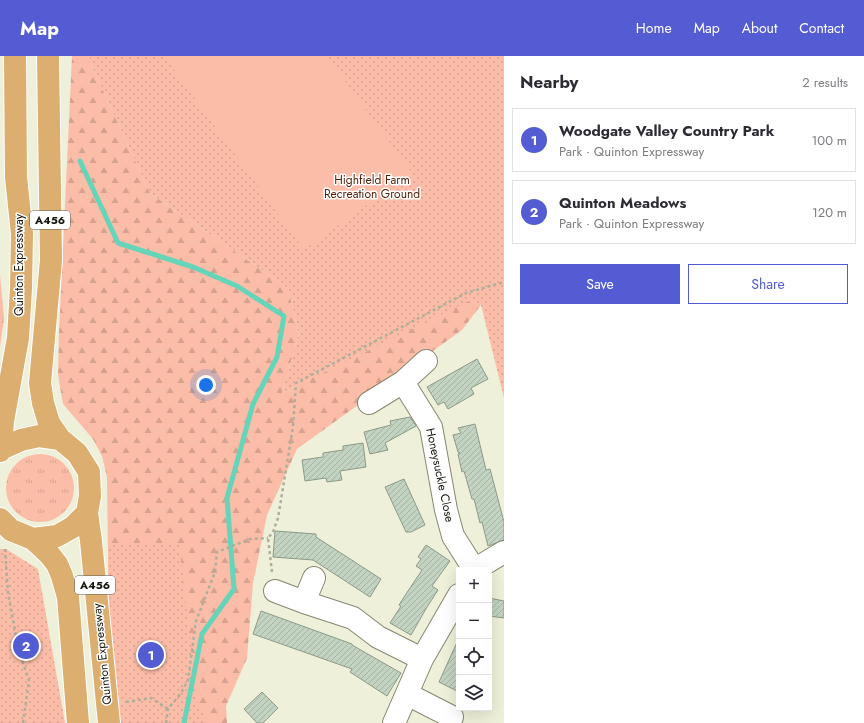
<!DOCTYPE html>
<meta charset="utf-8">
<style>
:root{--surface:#fff;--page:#f2f2f3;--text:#2b2b33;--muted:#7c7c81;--line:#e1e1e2;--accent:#535cd3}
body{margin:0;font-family:Jost,sans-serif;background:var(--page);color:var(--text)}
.controls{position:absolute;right:12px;bottom:12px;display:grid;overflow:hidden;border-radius:0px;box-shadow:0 4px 16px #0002}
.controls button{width:36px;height:36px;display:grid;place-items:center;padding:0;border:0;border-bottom:1px solid var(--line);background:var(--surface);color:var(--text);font:20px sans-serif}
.you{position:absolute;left:206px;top:329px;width:14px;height:14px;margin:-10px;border:3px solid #fff;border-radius:50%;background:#1a73e8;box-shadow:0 0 0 6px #1a73e833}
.badge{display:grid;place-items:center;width:26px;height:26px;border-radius:50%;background:var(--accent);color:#fff;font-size:13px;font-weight:700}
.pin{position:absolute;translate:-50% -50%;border:2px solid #fff;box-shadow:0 1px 4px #0006}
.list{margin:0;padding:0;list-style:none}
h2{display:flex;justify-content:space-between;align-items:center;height:52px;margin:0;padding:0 16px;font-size:17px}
h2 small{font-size:13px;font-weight:400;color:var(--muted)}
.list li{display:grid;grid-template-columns:26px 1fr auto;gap:12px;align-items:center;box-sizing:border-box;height:64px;margin:0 8px 8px;padding:0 8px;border:1px solid var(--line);border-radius:0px}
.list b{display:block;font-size:15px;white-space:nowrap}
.list p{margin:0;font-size:13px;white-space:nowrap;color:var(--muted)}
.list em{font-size:13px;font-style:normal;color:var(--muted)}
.actions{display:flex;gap:8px;padding:12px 16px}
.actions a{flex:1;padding:9px 0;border:1px solid var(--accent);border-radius:0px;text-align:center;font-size:14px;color:var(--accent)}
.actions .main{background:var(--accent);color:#fff}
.icon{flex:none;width:22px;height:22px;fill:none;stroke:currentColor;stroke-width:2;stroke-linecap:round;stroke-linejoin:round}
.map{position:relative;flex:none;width:504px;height:667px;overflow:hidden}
header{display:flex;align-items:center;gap:24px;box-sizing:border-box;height:56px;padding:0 20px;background:var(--accent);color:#fff}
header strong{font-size:19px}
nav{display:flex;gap:22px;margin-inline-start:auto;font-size:14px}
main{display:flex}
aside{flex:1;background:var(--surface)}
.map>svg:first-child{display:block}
.grass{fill:url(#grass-tufts)}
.forest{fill:url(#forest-firs)}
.park{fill:url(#park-dots)}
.pitch{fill:#fbbda7}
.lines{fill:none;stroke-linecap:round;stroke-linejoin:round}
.stream{stroke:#64d5b9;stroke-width:5}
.building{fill:url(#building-hatch);stroke:#8b9a89}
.minor-casing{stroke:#868672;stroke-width:24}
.highway-casing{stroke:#fff;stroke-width:24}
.path{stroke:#aeae9c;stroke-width:2.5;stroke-dasharray:3 3;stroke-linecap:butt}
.minor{stroke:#fff;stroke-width:22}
.highway{stroke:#dcae6f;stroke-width:22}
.labels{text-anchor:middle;stroke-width:3;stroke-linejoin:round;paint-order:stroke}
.shield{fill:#fff;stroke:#5c5c57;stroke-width:1}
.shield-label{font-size:11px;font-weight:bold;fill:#16160f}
.park-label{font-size:12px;fill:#55210b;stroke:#fff}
.street-label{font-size:12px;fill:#16160f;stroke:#fff}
</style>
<header>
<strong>Map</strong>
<nav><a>Home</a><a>Map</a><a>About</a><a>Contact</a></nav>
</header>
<main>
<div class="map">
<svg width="504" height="667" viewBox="0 0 504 667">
<defs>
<pattern id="grass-tufts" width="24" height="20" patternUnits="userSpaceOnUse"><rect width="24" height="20" fill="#fbbda7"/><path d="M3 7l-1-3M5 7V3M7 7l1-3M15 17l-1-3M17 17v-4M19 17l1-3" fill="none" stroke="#d6a28f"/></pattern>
<pattern id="forest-firs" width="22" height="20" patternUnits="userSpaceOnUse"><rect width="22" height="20" fill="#fbbda7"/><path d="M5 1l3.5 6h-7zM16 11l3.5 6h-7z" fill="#d6a28f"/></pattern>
<pattern id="park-dots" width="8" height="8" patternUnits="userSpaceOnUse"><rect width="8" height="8" fill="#fbbda7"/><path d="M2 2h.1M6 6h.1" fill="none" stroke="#d6a28f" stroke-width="1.8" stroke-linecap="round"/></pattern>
<pattern id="building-hatch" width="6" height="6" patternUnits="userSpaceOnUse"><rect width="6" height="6" fill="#c3d3c1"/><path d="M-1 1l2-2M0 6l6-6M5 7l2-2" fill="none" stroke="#a7b4a5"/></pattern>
</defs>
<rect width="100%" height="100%" fill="#eff0d9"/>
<path class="grass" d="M6 432a34 34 0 1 1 68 0a34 34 0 1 1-68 0Z"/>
<path class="forest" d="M 72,0 L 89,0 L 91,8 L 150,137 L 288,232 L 299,278 L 282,337 L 473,242 L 481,249 L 462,274 L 297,393 L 267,459 L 253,527 L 247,602 L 226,650 L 227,667 L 110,667 L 107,421 L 102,400 L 93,383 L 63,348 L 58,319 L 59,276 Z
M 0,219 L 4,262 L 0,291 Z"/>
<path class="park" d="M 89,0 L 504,0 L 504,342 L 481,249 L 473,243 L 282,337 L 299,278 L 288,232 L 150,137 L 91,8 Z
M 179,487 L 197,644 L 208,667 L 110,667 L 109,489 Z
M 0,493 L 6,493 L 38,513 L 65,667 L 0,667 Z"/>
<path class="pitch" d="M 164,0 L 327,0 L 412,117 L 304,194 Z"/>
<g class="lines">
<path class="stream" d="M 80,105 L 118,187 L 193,211 L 237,230 L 284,260 L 277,301 L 253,348 L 227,442 L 234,533 L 202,578 L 184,667"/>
</g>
<path class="building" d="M 477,303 L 488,323 L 471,332 L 474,338 L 448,353 L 444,346 L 438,349 L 427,331 Z
M 410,361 L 416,370 L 385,387 L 388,394 L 370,398 L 364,376 L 391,369 L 390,365 Z
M 475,368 L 486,414 L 490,413 L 504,466 L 504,484 L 488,490 L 482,466 L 480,467 L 474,443 L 472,443 L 464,415 L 462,416 L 458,398 L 460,397 L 458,396 L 453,379 L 461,377 L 458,372 Z
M 363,387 L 366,411 L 340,415 L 342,424 L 327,426 L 326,422 L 305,425 L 302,404 L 323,401 L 323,397 L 343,394 L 343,390 Z
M 404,423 L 425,469 L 411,476 L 406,476 L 385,431 Z
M 275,475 L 316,478 L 316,481 L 381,523 L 370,541 L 313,504 L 273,501 Z
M 426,489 L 450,505 L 432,530 L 438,534 L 427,551 L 411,579 L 390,567 L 401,550 L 399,549 L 406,538 L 422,514 L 416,510 L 421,503 L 418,501 Z
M 489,542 L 504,545 L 504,562 L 489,560 Z
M 261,555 L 352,588 L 352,589 L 401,617 L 387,640 L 350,616 L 352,613 L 253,578 Z
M 459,582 L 459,636 L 439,626 Z
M 262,636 L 278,652 L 263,667 L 257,667 L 244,653 Z"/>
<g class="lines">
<g class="minor-casing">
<path id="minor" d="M 403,326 L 431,371 L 446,454 L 453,480 L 474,513
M 369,347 L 403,326 L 426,305
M 474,514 L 504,496
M 275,535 L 304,546 L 353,562 L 378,581 L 422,603
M 304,546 L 314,522
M 407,638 L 452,661
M 394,667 L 422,603 L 459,539"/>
</g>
<g class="highway-casing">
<path id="highway" d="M 48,0 L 51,204 L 40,327 L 43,347 L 49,367 L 60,383
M 1,393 L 3,365 L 18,282 L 21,232 L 22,178 L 16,121 L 15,0
M 0,395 L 1,393 L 21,384 L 39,380 L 60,383 L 77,397 L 89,416 L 90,440 L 87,457 L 73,471 L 57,480 L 33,483 L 11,474 L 0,463
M 87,457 L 91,485 L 109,667
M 33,483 L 49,498 L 57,508 L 62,520 L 68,541 L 78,667"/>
</g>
<path class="path" d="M 5,493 L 8,537 L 19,596 L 29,624 L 23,667
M 272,516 L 268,482 L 273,476 L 278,462 L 293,371 L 296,327 L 466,237 L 504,226
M 126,646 L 151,642 L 168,653
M 166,667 L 168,653 L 181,637 L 188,624 L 196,565 L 215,516 L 217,496 L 250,483 L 268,482"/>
<use href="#minor" class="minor"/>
<use href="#highway" class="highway"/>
</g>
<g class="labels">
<g class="shield">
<rect x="30" y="155" width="40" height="18" rx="3"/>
<rect x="75" y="520" width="40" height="18" rx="3"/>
</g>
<g class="shield-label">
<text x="50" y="168">A456</text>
<text x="95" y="533">A456</text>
</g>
<g class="park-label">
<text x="372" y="128">Highfield Farm<tspan x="372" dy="14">Recreation Ground</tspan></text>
</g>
<g class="street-label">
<text transform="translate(19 209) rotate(-90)" y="4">Quinton Expressway</text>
<text transform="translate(440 419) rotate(78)" y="4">Honeysuckle Close</text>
<text transform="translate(102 598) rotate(-96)" y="4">Quinton Expressway</text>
</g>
</g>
</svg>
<div class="controls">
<button>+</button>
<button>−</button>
<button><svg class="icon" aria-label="locate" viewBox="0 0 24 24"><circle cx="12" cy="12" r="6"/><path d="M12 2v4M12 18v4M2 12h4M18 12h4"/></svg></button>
<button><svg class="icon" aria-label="layers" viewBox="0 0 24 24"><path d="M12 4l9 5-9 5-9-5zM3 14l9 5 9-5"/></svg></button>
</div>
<div class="you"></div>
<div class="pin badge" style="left:151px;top:599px">1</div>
<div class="pin badge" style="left:26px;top:590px">2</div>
</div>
<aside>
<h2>Nearby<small>2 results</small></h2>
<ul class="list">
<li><span class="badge">1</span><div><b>Woodgate Valley Country Park</b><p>Park · Quinton Expressway</p></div><em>100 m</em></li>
<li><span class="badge">2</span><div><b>Quinton Meadows</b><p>Park · Quinton Expressway</p></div><em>120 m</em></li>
</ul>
<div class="actions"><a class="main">Save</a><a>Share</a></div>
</aside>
</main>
